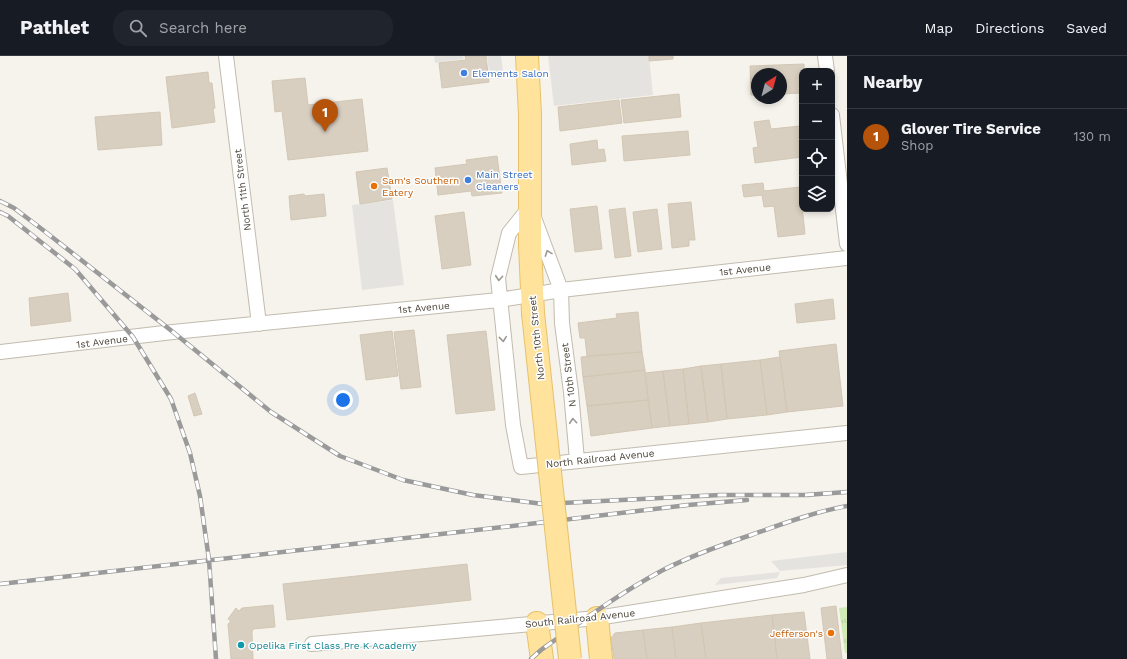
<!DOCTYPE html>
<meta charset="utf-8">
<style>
:root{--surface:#171b24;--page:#20242c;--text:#f1f3f6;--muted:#9ea1a6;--line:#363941;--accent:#b45309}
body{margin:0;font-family:"Work Sans",sans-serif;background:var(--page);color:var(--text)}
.controls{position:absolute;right:12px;top:12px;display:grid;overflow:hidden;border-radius:8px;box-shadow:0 2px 6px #0003}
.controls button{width:36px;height:36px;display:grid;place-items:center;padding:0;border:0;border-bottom:1px solid var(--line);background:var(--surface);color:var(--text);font:20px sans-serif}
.compass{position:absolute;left:751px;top:12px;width:36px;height:36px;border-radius:50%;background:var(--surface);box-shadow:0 2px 6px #0003;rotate:36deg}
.you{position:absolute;left:343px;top:344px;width:14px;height:14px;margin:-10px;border:3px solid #fff;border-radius:50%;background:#1a73e8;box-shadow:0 0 0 6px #1a73e833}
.badge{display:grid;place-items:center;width:26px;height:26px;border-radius:50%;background:var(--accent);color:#fff;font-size:13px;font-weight:700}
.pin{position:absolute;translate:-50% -33px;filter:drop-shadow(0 1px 2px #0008)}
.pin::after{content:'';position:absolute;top:21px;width:14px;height:12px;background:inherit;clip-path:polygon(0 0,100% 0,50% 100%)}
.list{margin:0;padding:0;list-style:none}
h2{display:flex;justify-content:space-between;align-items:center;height:52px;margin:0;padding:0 16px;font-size:17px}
h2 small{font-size:13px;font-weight:400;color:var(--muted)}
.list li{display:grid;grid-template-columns:26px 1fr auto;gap:12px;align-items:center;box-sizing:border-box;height:56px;padding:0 16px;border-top:1px solid var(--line)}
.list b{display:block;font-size:15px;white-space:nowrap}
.list p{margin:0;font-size:13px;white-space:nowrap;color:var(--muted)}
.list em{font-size:13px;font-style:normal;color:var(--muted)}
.icon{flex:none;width:22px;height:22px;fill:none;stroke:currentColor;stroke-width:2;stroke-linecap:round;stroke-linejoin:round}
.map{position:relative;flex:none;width:847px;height:603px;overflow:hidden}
header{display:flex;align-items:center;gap:24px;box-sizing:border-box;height:56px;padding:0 20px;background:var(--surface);border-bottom:1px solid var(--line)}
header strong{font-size:19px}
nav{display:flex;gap:22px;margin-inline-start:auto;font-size:14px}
.search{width:280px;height:36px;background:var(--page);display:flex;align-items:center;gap:10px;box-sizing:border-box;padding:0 14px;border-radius:16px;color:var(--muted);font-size:15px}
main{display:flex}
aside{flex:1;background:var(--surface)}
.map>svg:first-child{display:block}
.park{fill:url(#park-tufts)}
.parking{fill:#e5e3e0}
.building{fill:#d8cfc1;stroke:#d3c7b4}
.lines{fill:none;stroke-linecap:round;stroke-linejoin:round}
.minor-casing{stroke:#c2bbae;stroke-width:16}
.primary-casing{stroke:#e6c16a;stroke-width:24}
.minor{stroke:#fff;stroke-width:14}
.primary{stroke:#ffe39c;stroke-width:22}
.rail-casing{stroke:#9a9a9a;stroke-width:4.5}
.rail{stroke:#fff;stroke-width:3;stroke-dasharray:9;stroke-linecap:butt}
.primary-bridge-casing{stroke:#e6c16a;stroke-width:24;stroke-linecap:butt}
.primary-bridge{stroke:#ffe39c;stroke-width:22}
.oneway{stroke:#9c9892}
.shop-dot{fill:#3f7fe0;stroke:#fff;stroke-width:1.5}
.food-dot{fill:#e8710a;stroke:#fff;stroke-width:1.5}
.culture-dot{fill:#0f9aa8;stroke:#fff;stroke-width:1.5}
.labels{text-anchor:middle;stroke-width:3;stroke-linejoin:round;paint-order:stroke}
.shop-label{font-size:10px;fill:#366cbe;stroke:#fff;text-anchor:start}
.food-label{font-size:10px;fill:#c56008;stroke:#fff;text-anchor:start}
.street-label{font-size:10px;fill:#4b4439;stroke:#fff}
.culture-label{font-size:10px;fill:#0d838f;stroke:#fff;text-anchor:start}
</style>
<header>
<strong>Pathlet</strong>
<div class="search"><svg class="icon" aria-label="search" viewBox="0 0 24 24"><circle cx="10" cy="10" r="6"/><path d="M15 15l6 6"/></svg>Search here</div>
<nav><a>Map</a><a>Directions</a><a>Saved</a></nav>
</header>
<main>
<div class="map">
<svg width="847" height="603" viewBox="0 0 847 603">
<defs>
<pattern id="park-tufts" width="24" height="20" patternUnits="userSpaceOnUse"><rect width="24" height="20" fill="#d2eab5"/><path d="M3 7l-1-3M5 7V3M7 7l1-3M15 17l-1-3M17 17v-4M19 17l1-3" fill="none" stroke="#b6ca9c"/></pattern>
</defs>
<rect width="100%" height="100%" fill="#f6f3ec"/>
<path class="park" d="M 847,551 L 847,597 L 845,597 L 839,552 Z"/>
<path class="parking" d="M 434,0 L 463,0 L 464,3 L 435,7 Z
M 487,0 L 501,0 L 504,22 L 490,23 Z
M 548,0 L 649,0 L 653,39 L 554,50 Z
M 393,144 L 404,229 L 362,234 L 352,149 Z
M 847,496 L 847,509 L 780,515 L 771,505 Z
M 780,516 L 777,522 L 715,529 L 721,522 Z"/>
<path class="building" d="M 465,0 L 486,0 L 489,26 L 442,32 L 439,7 L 466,4 Z
M 649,0 L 673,0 L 673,3 L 649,5 Z
M 804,8 L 804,15 L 802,15 L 802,37 L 781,38 L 781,18 L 757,18 L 757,39 L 751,39 L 750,10 Z
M 208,16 L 209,27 L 212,27 L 215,52 L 213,53 L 215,66 L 172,72 L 166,21 Z
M 305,22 L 308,49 L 362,43 L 368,95 L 288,104 L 282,55 L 275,56 L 272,25 Z
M 679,38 L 681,61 L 624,67 L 621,44 Z
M 619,44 L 622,67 L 560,75 L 558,51 Z
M 160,56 L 162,89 L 98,94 L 95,61 Z
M 769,64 L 771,73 L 800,70 L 802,85 L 802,101 L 755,107 L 753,92 L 758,91 L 754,66 Z
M 688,75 L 690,99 L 624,105 L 622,80 Z
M 597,84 L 598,94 L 604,93 L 606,105 L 572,109 L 570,88 Z
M 497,100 L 502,137 L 472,140 L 471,135 L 438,139 L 435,112 L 467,108 L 466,104 Z
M 387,112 L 392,143 L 360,148 L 356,116 Z
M 763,127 L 764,135 L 800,131 L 805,178 L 778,181 L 774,150 L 764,151 L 762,139 L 744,141 L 742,129 Z
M 304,138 L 305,140 L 324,138 L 326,160 L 291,164 L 289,140 Z
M 691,146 L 695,184 L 689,184 L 689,190 L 672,192 L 668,148 Z
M 597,150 L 602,193 L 575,196 L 570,153 Z
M 625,152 L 631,200 L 615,202 L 609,154 Z
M 657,153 L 662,193 L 638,196 L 633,156 Z
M 464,156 L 471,209 L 442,213 L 435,160 Z
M 68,237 L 71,265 L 31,270 L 29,242 Z
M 833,243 L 835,263 L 797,267 L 795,248 Z
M 638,256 L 642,296 L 587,300 L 585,282 L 580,282 L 578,267 L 617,262 L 616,258 Z
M 414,274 L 421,331 L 401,333 L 394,276 Z
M 392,275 L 398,320 L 366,324 L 360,279 Z
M 486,275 L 495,354 L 456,358 L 447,279 Z
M 836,288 L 843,350 L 787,356 L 779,295 Z
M 642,296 L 645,314 L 583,321 L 581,301 Z
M 780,301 L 787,356 L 767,359 L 760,304 Z
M 760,304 L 767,359 L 727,363 L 721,308 Z
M 721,308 L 727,363 L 708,366 L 701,310 Z
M 701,310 L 708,366 L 689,368 L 683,313 Z
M 683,313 L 689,368 L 670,370 L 663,315 Z
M 645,314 L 648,344 L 587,350 L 583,321 Z
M 663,315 L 670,370 L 652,372 L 645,317 Z
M 195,337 L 202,358 L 194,360 L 188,340 Z
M 648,344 L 652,372 L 591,380 L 587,350 Z
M 467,508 L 471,544 L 287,564 L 283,528 Z
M 273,549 L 275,571 L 253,573 L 252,576 L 253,603 L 231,603 L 228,568 L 231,565 L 228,563 L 236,552 L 239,555 L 242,552 Z
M 836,550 L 842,603 L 827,603 L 821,552 Z
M 804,556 L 810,603 L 777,603 L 772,559 Z
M 772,559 L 777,603 L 706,603 L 701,567 Z
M 701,567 L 706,603 L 676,603 L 672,571 Z
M 672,571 L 676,603 L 647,603 L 643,574 Z
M 643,574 L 647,603 L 614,603 L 611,582 L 615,577 Z"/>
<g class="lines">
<g class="minor-casing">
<path id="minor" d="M 226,0 L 259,268
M 825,0 L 827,15
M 832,59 L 847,188
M 0,296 L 173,276 L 499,244 L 561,234 L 847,202
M 577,404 L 571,336 L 562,267 L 561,234 L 530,151 L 509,177 L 498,222 L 513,369 L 521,411 L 847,377
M 312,588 L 597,562 L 804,529 L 847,519"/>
</g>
<g class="primary-casing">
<path id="primary" d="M 527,0 L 530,59 L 530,189 L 533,257
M 597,562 L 601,603
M 537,567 L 542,603"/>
</g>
<use href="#minor" class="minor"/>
<use href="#primary" class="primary"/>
<g class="rail-casing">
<path id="rail" d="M 0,145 L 14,152 L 43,174 L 173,276 L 271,356 L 340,400 L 403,424 L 473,439 L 543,448 L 720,439 L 809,439
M 0,156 L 8,160 L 75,213 L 133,281 L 171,343 L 190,397 L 200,440 L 209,504 L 216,603
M 805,439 L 847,436
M 0,528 L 503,471 L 688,449 L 747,444
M 531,603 L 541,594 C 580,566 620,537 663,514 C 691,500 721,489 751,479 C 782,468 814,456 847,450"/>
</g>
<use href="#rail" class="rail"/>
<g class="primary-bridge-casing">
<path id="primary-bridge" d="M 533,257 L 570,603"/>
</g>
<use href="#primary-bridge" class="primary-bridge"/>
</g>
<defs><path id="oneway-chevron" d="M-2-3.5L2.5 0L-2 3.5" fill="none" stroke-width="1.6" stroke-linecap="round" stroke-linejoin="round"/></defs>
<g class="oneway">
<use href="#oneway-chevron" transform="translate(548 197) rotate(-110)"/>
<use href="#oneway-chevron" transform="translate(499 222) rotate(95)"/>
<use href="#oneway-chevron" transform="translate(503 283) rotate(84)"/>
<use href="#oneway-chevron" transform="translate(573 365) rotate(-95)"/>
</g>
<g class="shop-dot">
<circle cx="464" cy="17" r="4"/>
<circle cx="468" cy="124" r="4"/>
</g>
<g class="food-dot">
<circle cx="374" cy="130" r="4"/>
<circle cx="831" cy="577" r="4"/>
</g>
<circle class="culture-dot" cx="241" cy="589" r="4"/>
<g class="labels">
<g class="shop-label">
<text x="472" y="21">Elements Salon</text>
<text x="476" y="122">Main Street<tspan x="476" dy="12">Cleaners</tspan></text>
</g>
<g class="food-label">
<text x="382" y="128">Sam's Southern<tspan x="382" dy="12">Eatery</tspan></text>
<text x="823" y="581" text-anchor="end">Jefferson's</text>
</g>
<g class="street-label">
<text transform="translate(242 134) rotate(-97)" y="4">North 11th Street</text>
<text transform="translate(745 213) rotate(-6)" y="4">1st Avenue</text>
<text transform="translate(424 251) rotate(-5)" y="4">1st Avenue</text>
<text transform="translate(536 282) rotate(-96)" y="4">North 10th Street</text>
<text transform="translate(102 285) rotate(-7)" y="4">1st Avenue</text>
<text transform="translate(568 319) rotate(-97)" y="4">N 10th Street</text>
<text transform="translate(600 402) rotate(-6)" y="4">North Railroad Avenue</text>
<text transform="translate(580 562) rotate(-6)" y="4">South Railroad Avenue</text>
</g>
<g class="culture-label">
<text x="249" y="593">Opelika First Class Pre K Academy</text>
</g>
</g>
</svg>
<div class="controls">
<button>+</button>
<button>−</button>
<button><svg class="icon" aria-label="locate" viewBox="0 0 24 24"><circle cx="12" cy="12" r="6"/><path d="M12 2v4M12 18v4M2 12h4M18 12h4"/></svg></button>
<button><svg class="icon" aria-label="layers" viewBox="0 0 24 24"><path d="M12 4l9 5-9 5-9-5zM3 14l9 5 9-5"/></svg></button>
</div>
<svg class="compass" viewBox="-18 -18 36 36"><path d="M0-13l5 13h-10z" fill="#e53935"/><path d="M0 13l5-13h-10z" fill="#9ea1a6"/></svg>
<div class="you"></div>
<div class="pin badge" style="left:325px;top:76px">1</div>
</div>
<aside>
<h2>Nearby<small></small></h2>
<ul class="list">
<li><span class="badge">1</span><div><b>Glover Tire Service</b><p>Shop</p></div><em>130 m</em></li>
</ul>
</aside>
</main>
